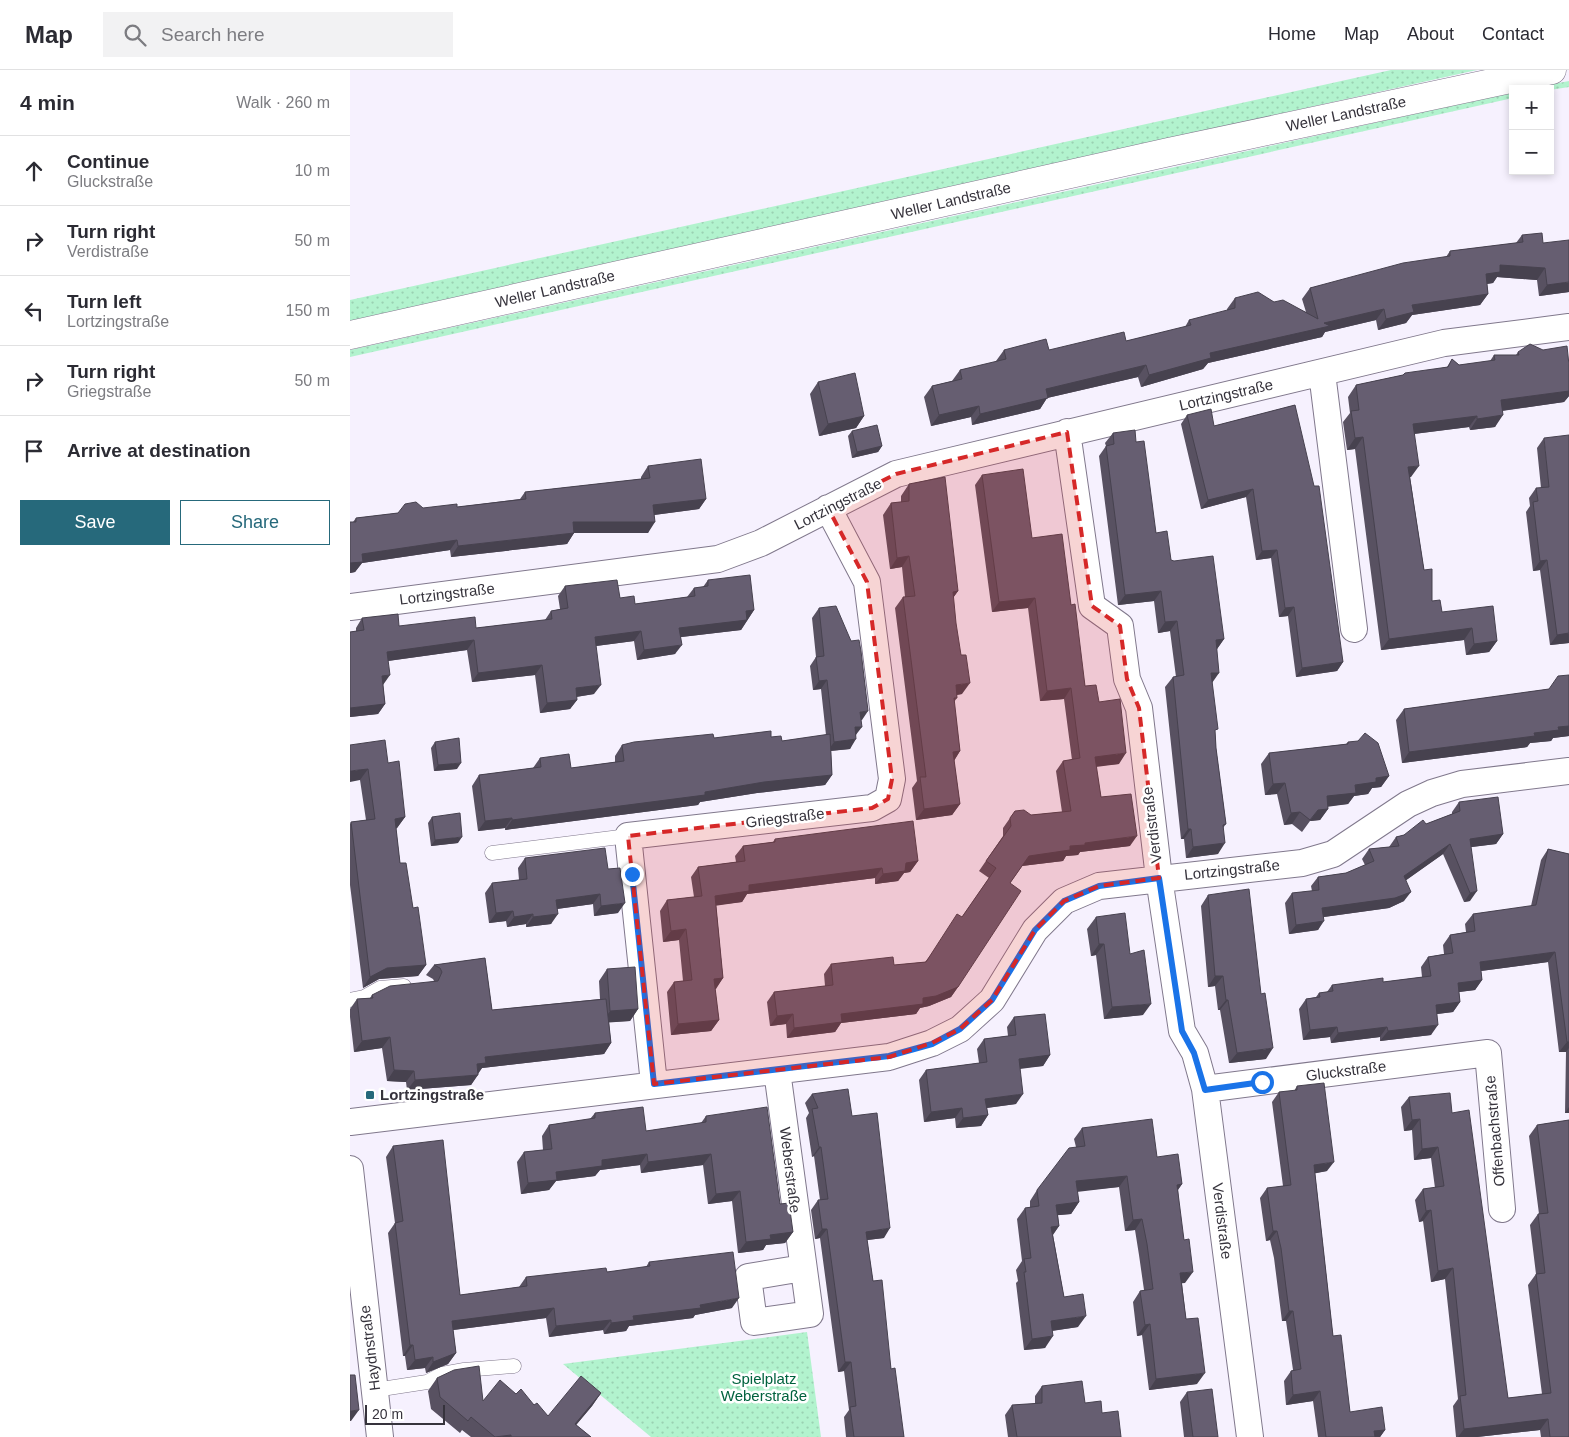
<!DOCTYPE html>
<meta charset="utf-8">
<style>
:root{--surface:#fff;--page:#f2f2f3;--text:#2b2b33;--muted:#7c7c81;--line:#e1e1e2;--accent:#26697b}
body{margin:0;font-family:Helvetica,sans-serif;background:var(--page);color:var(--text)}
.controls{position:absolute;right:15px;top:15px;display:grid;overflow:hidden;border-radius:0px;box-shadow:0 2px 8px #0003}
.controls button{width:45px;height:45px;display:grid;place-items:center;padding:0;border:0;border-bottom:1px solid var(--line);background:var(--surface);color:var(--text);font:25px sans-serif}
.scale{position:absolute;left:15px;bottom:12px;width:80px;box-sizing:border-box;padding-left:5px;border:2px solid #36333c;border-top:0;font-size:14px;line-height:18px;white-space:nowrap;color:#36333c;-webkit-text-stroke:4px #fff;paint-order:stroke}
.stop{position:absolute;width:15px;height:15px;margin:-11px;border:4px solid #1a73e8;border-radius:50%;background:#fff}
.stop.end{background:#1a73e8;border-color:#fff;box-shadow:0 1px 5px #0008}
.list{margin:0;padding:0;list-style:none}
h2{display:flex;justify-content:space-between;align-items:center;height:65px;margin:0;padding:0 20px;font-size:21px}
h2 small{font-size:16px;font-weight:400;color:var(--muted)}
.list li{display:grid;grid-template-columns:32px 1fr auto;gap:15px;align-items:center;box-sizing:border-box;height:70px;padding:0 20px;border-top:1px solid var(--line)}
.list b{display:block;font-size:19px;white-space:nowrap}
.list p{margin:0;font-size:16px;white-space:nowrap;color:var(--muted)}
.list em{font-size:16px;font-style:normal;color:var(--muted)}
.actions{display:flex;gap:10px;padding:15px 20px}
.actions a{flex:1;padding:11px 0;border:1px solid var(--accent);border-radius:0px;text-align:center;font-size:18px;color:var(--accent)}
.actions .main{background:var(--accent);color:#fff}
.icon{flex:none;width:28px;height:28px;fill:none;stroke:currentColor;stroke-width:2;stroke-linecap:round;stroke-linejoin:round}
.map{position:relative;flex:none;width:1219px;height:1367px;overflow:hidden}
header{display:flex;align-items:center;gap:30px;box-sizing:border-box;height:70px;padding:0 25px;background:var(--surface);border-bottom:1px solid var(--line)}
header strong{font-size:24px}
nav{display:flex;gap:28px;margin-inline-start:auto;font-size:18px}
.search{width:350px;height:45px;background:var(--page);display:flex;align-items:center;gap:12px;box-sizing:border-box;padding:0 18px;border-radius:0px;color:var(--muted);font-size:19px}
main{display:flex}
aside{flex:1;background:var(--surface)}
.map>svg:first-child{display:block}
.green{fill:url(#green-dots)}
.lines{fill:none;stroke-linecap:round;stroke-linejoin:round}
.service-casing{stroke:#80788c;stroke-width:15}
.minor-casing{stroke:#80788c;stroke-width:28}
.secondary-casing{stroke:#80788c;stroke-width:29}
.service{stroke:#fff;stroke-width:14}
.minor{stroke:#fff;stroke-width:26}
.secondary{stroke:#fff;stroke-width:28}
.wall{fill:#585161}
.shaded-wall{fill:#47424f}
.building{fill:#665e71;stroke:#47424f}
.route{stroke:#1a73e8;stroke-width:6}
.marked{fill:#d62828;fill-opacity:0.2;stroke:#d62828;stroke-width:4;stroke-dasharray:10 6;stroke-linejoin:round}
.poi-dot{fill:#26697b;stroke:#fff;stroke-width:2}
.labels{text-anchor:middle;stroke-width:5;stroke-linejoin:round;paint-order:stroke}
.street-label{font-size:15px;fill:#36333c;stroke:#fff}
.poi-label{font-size:15px;font-weight:bold;fill:#36333c;stroke:#fff;text-anchor:start}
.park-label{font-size:15px;fill:#00623e;stroke:#fff}
</style>
<header>
<strong>Map</strong>
<div class="search"><svg class="icon" aria-label="search" viewBox="0 0 24 24"><circle cx="10" cy="10" r="6"/><path d="M15 15l6 6"/></svg>Search here</div>
<nav><a>Home</a><a>Map</a><a>About</a><a>Contact</a></nav>
</header>
<main>
<aside>
<h2>4 min<small>Walk · 260 m</small></h2>
<ul class="list">
<li><svg class="icon" aria-label="ahead" viewBox="0 0 24 24"><path d="M12 20V5M6 11l6-6 6 6"/></svg><div><b>Continue</b><p>Gluckstraße</p></div><em>10 m</em></li>
<li><svg class="icon" aria-label="right" viewBox="0 0 24 24"><path d="M7 20v-9h11M14 6l5 5-5 5"/></svg><div><b>Turn right</b><p>Verdistraße</p></div><em>50 m</em></li>
<li><svg class="icon" aria-label="left" viewBox="0 0 24 24"><path d="M17 20v-9H6M10 6l-5 5 5 5"/></svg><div><b>Turn left</b><p>Lortzingstraße</p></div><em>150 m</em></li>
<li><svg class="icon" aria-label="right" viewBox="0 0 24 24"><path d="M7 20v-9h11M14 6l5 5-5 5"/></svg><div><b>Turn right</b><p>Griegstraße</p></div><em>50 m</em></li>
<li><svg class="icon" aria-label="arrive" viewBox="0 0 24 24"><path d="M6 21V4h12l-3 4 3 4H6"/></svg><div><b>Arrive at destination</b></div></li>
</ul>
<div class="actions"><a class="main">Save</a><a>Share</a></div>
</aside>
<div class="map">
<svg width="1219" height="1367" viewBox="0 0 1219 1367">
<defs>
<pattern id="green-dots" width="8" height="8" patternUnits="userSpaceOnUse" patternTransform="scale(1.25)"><rect width="8" height="8" fill="#b2f3ce"/><path d="M2 2h.1M6 6h.1" fill="none" stroke="#9ad1b2" stroke-width="1.8" stroke-linecap="round"/></pattern>
</defs>
<rect width="100%" height="100%" fill="#f6f1fe"/>
<path class="green" d="M 1041,0 L 1127,0 L 0,251 L 0,230 Z
M 1219,11 L 1219,17 L 1200,20 L 1178,19 Z
M 1163,22 L 1163,28 L 0,287 L 0,280 Z
M 457,1262 L 471,1367 L 301,1367 L 213,1294 Z"/>
<g class="lines">
<g class="service-casing">
<path id="service" d="M 142,783 L 278,766
M 0,930 L 14,927 L 30,918 L 54,916
M 25,1320 L 77,1312 L 92,1304 L 114,1300 L 164,1296"/>
</g>
<g class="minor-casing">
<path id="minor" d="M 972,303 L 1004,559
M 717,362 L 742,536 L 770,556 L 777,609 L 789,638 L 809,808 L 832,961 L 845,983 L 855,1019 L 900,1367
M 0,537 L 368,489 L 411,473 L 546,404 L 1094,273 L 1219,257
M 427,1001 L 460,1244 L 404,1252 L 398,1207 L 453,1198
M 304,1014 L 278,766 L 522,738 L 538,729 L 542,709 L 517,512 L 478,438
M 855,1019 L 1138,983 L 1152,1139
M 0,1052 L 539,987 L 582,973 L 610,959 L 642,930 L 685,860 L 714,831 L 749,816 L 952,793 L 983,784 L 1058,734 L 1082,723 L 1112,714 L 1219,701
M 0,1099 L 30,1367"/>
</g>
<g class="secondary-casing">
<path id="secondary" d="M 0,265 L 819,82 L 1202,0"/>
</g>
<use href="#service" class="service"/>
<use href="#minor" class="minor"/>
<use href="#secondary" class="secondary"/>
</g>
<path class="wall" d="M 1172,165 L 1193,173 L 1219,222 L 1189,226 L 1187,210 L 1147,207 L 1143,213 L 1137,214 L 1138,224 L 1130,235 L 1062,245 L 1056,253 L 1028,260 L 1026,250 L 975,262 L 972,267 L 858,293 L 853,299 L 791,317 L 788,307 L 697,328 L 690,339 L 622,355 L 621,347 L 581,356 L 574,327 L 582,316 L 602,311 L 610,300 L 646,292 L 646,291 L 654,280 L 699,280 L 776,271 L 835,257 L 839,250 L 877,241 L 877,239 L 885,228 L 924,232 L 956,242 L 952,229 L 960,218 L 1096,187 L 1100,181 L 1166,173 Z
M 1168,282 L 1219,295 L 1219,326 L 1214,332 L 1152,341 L 1145,357 L 1120,360 L 1119,357 L 1064,364 L 1061,407 L 1060,407 L 1074,500 L 1082,531 L 1092,542 L 1147,571 L 1139,582 L 1116,585 L 1114,570 L 1031,580 L 1005,379 L 997,380 L 993,352 L 1000,343 L 998,327 L 1006,315 L 1053,305 L 1097,297 L 1102,289 L 1109,295 L 1140,291 L 1144,285 L 1166,285 Z
M 468,312 L 514,346 L 506,358 L 469,366 L 460,324 Z
M 945,335 L 993,592 L 987,601 L 946,607 L 938,546 L 929,547 L 921,488 L 906,490 L 896,427 L 851,439 L 831,354 L 837,345 L 864,356 Z
M 502,361 L 532,376 L 528,382 L 502,388 L 498,366 Z
M 763,363 L 786,372 L 806,463 L 821,490 L 874,569 L 867,579 L 862,613 L 866,678 L 876,754 L 873,758 L 868,784 L 836,788 L 834,769 L 831,769 L 815,617 L 823,607 L 826,607 L 820,561 L 808,563 L 804,531 L 768,535 L 749,386 L 756,376 L 755,373 Z
M 1194,368 L 1219,573 L 1200,575 L 1190,500 L 1183,501 L 1176,442 L 1180,436 L 1179,428 L 1186,418 L 1191,418 L 1187,378 Z
M 298,396 L 356,429 L 349,439 L 304,445 L 298,463 L 224,463 L 217,474 L 101,487 L 100,480 L 12,493 L 5,502 L 0,503 L 0,452 L 3,452 L 6,448 L 48,443 L 73,438 L 107,437 L 170,429 L 175,422 L 291,409 L 291,407 Z
M 632,405 L 682,468 L 721,535 L 735,616 L 749,632 L 769,694 L 746,696 L 751,727 L 780,776 L 730,782 L 728,785 L 716,786 L 713,791 L 672,796 L 660,813 L 608,917 L 601,927 L 579,936 L 570,938 L 566,944 L 491,953 L 485,962 L 437,968 L 436,954 L 420,956 L 417,932 L 424,922 L 475,916 L 474,904 L 481,894 L 544,895 L 575,892 L 612,847 L 639,808 L 629,801 L 653,766 L 653,758 L 665,741 L 681,745 L 712,742 L 706,701 L 713,691 L 722,690 L 714,629 L 690,631 L 678,538 L 642,542 L 625,415 Z
M 559,414 L 608,521 L 603,528 L 612,624 L 607,625 L 607,628 L 604,632 L 610,681 L 604,691 L 610,734 L 602,745 L 566,750 L 562,718 L 567,711 L 545,538 L 553,527 L 555,527 L 552,497 L 540,499 L 533,445 L 541,433 L 551,432 L 551,426 Z
M 358,510 L 404,540 L 391,560 L 331,567 L 325,584 L 287,590 L 284,571 L 246,576 L 244,624 L 226,627 L 227,630 L 220,639 L 190,643 L 185,605 L 122,612 L 117,580 L 38,591 L 33,614 L 35,634 L 28,644 L 0,647 L 0,562 L 6,561 L 6,558 L 12,548 L 49,556 L 126,558 L 195,550 L 201,541 L 210,539 L 208,526 L 215,516 L 270,528 L 285,534 L 337,527 L 344,518 L 353,517 Z
M 469,538 L 512,650 L 511,650 L 506,665 L 500,679 L 481,681 L 482,705 L 475,715 L 407,723 L 350,732 L 348,735 L 155,760 L 155,758 L 128,761 L 122,716 L 129,705 L 183,698 L 190,688 L 221,698 L 265,692 L 265,686 L 272,675 L 364,668 L 421,667 L 432,671 L 476,665 L 471,619 L 463,620 L 460,596 L 466,587 L 462,548 Z
M 1219,605 L 1219,666 L 1203,668 L 1201,671 L 1180,673 L 1177,677 L 1052,693 L 1046,650 L 1054,639 L 1199,619 Z
M 85,672 L 107,699 L 84,701 L 81,678 Z
M 998,672 L 1039,706 L 1031,717 L 1022,718 L 1018,724 L 1004,726 L 998,734 L 978,736 L 978,739 L 970,750 L 960,751 L 952,762 L 942,754 L 934,755 L 927,724 L 915,725 L 911,694 L 919,683 L 996,674 Z
M 0,675 L 38,693 L 55,747 L 47,758 L 46,759 L 50,793 L 63,838 L 76,895 L 68,906 L 29,909 L 13,918 L 0,815 L 0,754 L 1,752 L 16,750 L 10,710 Z
M 1109,732 L 1153,764 L 1146,774 L 1121,777 L 1120,831 L 1114,832 L 1093,784 L 1056,810 L 1054,831 L 1039,838 L 974,847 L 968,860 L 939,864 L 935,833 L 942,823 L 962,821 L 961,816 L 968,807 L 996,803 L 1015,795 L 1012,789 L 1019,779 L 1039,777 L 1046,767 L 1054,765 L 1076,754 L 1102,744 L 1102,742 Z
M 82,747 L 108,773 L 81,776 L 78,753 Z
M 425,769 L 568,791 L 560,802 L 554,803 L 548,811 L 525,814 L 525,808 L 397,824 L 392,832 L 366,835 L 373,908 L 365,919 L 369,950 L 361,961 L 321,965 L 317,922 L 324,912 L 333,911 L 329,870 L 313,872 L 310,841 L 317,830 L 344,827 L 341,807 L 348,797 L 386,792 L 385,786 L 393,776 L 423,772 Z
M 1198,779 L 1219,784 L 1219,1043 L 1215,1043 L 1216,982 L 1209,982 L 1198,892 L 1131,901 L 1132,910 L 1125,920 L 1109,922 L 1110,932 L 1103,942 L 1087,944 L 1081,965 L 1030,971 L 1030,967 L 981,973 L 980,967 L 953,970 L 949,939 L 956,929 L 966,927 L 969,923 L 977,922 L 982,915 L 1033,912 L 1072,907 L 1071,897 L 1078,887 L 1094,884 L 1093,875 L 1100,865 L 1116,862 L 1115,854 L 1123,844 L 1181,836 L 1191,790 Z
M 175,788 L 258,799 L 268,843 L 244,846 L 243,834 L 207,839 L 201,854 L 176,857 L 176,854 L 157,857 L 156,851 L 139,853 L 135,823 L 142,813 L 169,810 L 168,798 Z
M 858,825 L 916,989 L 879,993 L 870,940 L 868,940 L 865,916 L 858,917 L 851,836 Z
M 746,847 L 793,945 L 754,949 L 746,885 L 741,886 L 737,859 Z
M 135,888 L 142,940 L 250,929 L 249,911 L 257,899 L 288,939 L 280,951 L 259,952 L 261,973 L 254,984 L 132,998 L 121,1015 L 57,1020 L 56,1012 L 37,1011 L 32,978 L 4,982 L 0,947 L 0,939 L 7,929 L 20,928 L 22,925 L 84,911 L 83,909 L 76,905 L 84,895 Z
M 664,947 L 700,985 L 693,996 L 670,998 L 666,1034 L 637,1038 L 638,1045 L 631,1056 L 606,1058 L 605,1048 L 574,1052 L 569,1010 L 576,1000 L 629,993 L 627,979 L 634,969 L 658,966 L 657,957 Z
M 947,1016 L 977,1101 L 965,1103 L 983,1266 L 1000,1342 L 1035,1360 L 1030,1367 L 968,1367 L 963,1331 L 936,1335 L 934,1311 L 941,1301 L 943,1300 L 936,1251 L 932,1251 L 924,1188 L 920,1170 L 916,1171 L 910,1128 L 917,1118 L 933,1116 L 922,1032 L 929,1022 L 944,1021 Z
M 462,1024 L 502,1046 L 534,1168 L 517,1170 L 523,1211 L 541,1299 L 554,1367 L 496,1367 L 494,1347 L 499,1340 L 494,1301 L 488,1302 L 470,1168 L 465,1169 L 461,1140 L 468,1130 L 470,1130 L 464,1086 L 462,1087 L 456,1048 L 459,1043 L 455,1033 Z
M 1059,1027 L 1102,1043 L 1158,1328 L 1192,1324 L 1178,1215 L 1186,1204 L 1180,1155 L 1188,1144 L 1189,1144 L 1179,1066 L 1187,1055 L 1219,1050 L 1219,1367 L 1191,1367 L 1190,1360 L 1127,1367 L 1106,1367 L 1103,1336 L 1108,1329 L 1095,1209 L 1081,1212 L 1073,1151 L 1069,1152 L 1065,1130 L 1073,1119 L 1085,1118 L 1081,1088 L 1064,1090 L 1062,1060 L 1054,1061 L 1051,1037 Z
M 245,1043 L 296,1061 L 351,1053 L 356,1046 L 430,1134 L 443,1162 L 435,1173 L 416,1175 L 413,1180 L 388,1183 L 382,1131 L 358,1134 L 353,1095 L 291,1103 L 290,1095 L 250,1100 L 245,1106 L 206,1111 L 199,1120 L 171,1124 L 167,1092 L 174,1082 L 193,1080 L 192,1066 L 199,1055 L 240,1049 Z
M 732,1058 L 807,1087 L 832,1114 L 828,1120 L 835,1213 L 832,1213 L 836,1249 L 847,1314 L 799,1320 L 792,1265 L 787,1266 L 783,1232 L 790,1221 L 794,1220 L 789,1185 L 785,1160 L 775,1161 L 769,1117 L 727,1121 L 729,1132 L 721,1144 L 708,1145 L 709,1156 L 703,1165 L 714,1227 L 728,1257 L 702,1261 L 695,1278 L 674,1280 L 666,1213 L 668,1211 L 666,1200 L 672,1191 L 667,1149 L 675,1138 L 680,1137 L 680,1131 L 687,1120 L 726,1077 L 724,1069 Z
M 43,1076 L 110,1225 L 169,1217 L 176,1207 L 257,1202 L 296,1197 L 299,1192 L 382,1238 L 345,1245 L 343,1248 L 279,1256 L 276,1261 L 254,1264 L 253,1260 L 199,1267 L 196,1248 L 103,1260 L 106,1283 L 98,1294 L 76,1303 L 75,1298 L 57,1300 L 55,1286 L 53,1286 L 38,1163 L 45,1153 L 36,1087 Z
M 87,1308 L 133,1331 L 166,1324 L 184,1335 L 198,1346 L 251,1323 L 242,1336 L 226,1355 L 241,1367 L 121,1367 L 112,1360 L 110,1363 L 81,1339 L 78,1321 Z
M 692,1316 L 735,1333 L 752,1343 L 771,1367 L 658,1367 L 655,1345 L 662,1335 L 685,1334 L 685,1326 Z
M 837,1322 L 868,1367 L 834,1367 L 830,1332 Z"/>
<path class="shaded-wall" d="M 1150,195 L 1195,198 L 1187,210 L 1147,207 L 1143,213 L 1128,215 L 1136,204 Z
M 1219,212 L 1219,222 L 1189,226 L 1197,215 Z
M 1138,224 L 1130,235 L 1062,245 L 1056,253 L 1028,260 L 1036,249 L 1062,235 Z
M 1034,239 L 1026,250 L 975,262 L 972,267 L 858,293 L 853,299 L 791,317 L 799,305 L 860,283 L 974,253 Z
M 796,295 L 788,307 L 697,328 L 690,339 L 622,355 L 630,344 L 696,319 Z
M 1219,321 L 1219,326 L 1214,332 L 1143,342 L 1151,330 Z
M 629,336 L 621,347 L 581,356 L 589,345 Z
M 1153,345 L 1145,357 L 1120,360 L 1127,349 Z
M 514,346 L 506,358 L 469,366 L 478,354 Z
M 1127,346 L 1119,357 L 1055,365 L 1063,354 Z
M 1013,367 L 1005,379 L 997,380 L 1005,368 Z
M 532,376 L 528,382 L 502,388 L 507,382 Z
M 1069,396 L 1061,407 L 1050,409 L 1058,397 Z
M 903,419 L 896,427 L 851,439 L 858,430 Z
M 356,429 L 349,439 L 296,446 L 303,435 Z
M 223,452 L 305,452 L 298,463 L 216,463 Z
M 224,463 L 217,474 L 101,487 L 108,476 Z
M 107,470 L 100,480 L 12,493 L 5,502 L 0,503 L 0,493 L 12,484 Z
M 927,480 L 921,488 L 906,490 L 912,481 Z
M 559,486 L 552,497 L 540,499 L 547,488 Z
M 1197,490 L 1190,500 L 1183,501 L 1190,491 Z
M 608,521 L 600,532 L 603,522 Z
M 811,521 L 804,531 L 768,535 L 775,525 Z
M 685,528 L 678,538 L 642,542 L 649,532 Z
M 944,537 L 938,546 L 929,547 L 935,538 Z
M 404,540 L 391,560 L 323,568 L 329,558 L 396,541 Z
M 827,551 L 820,561 L 808,563 L 815,552 Z
M 1122,558 L 1114,570 L 1031,580 L 1039,569 Z
M 291,561 L 284,571 L 238,577 L 245,567 Z
M 1219,563 L 1219,573 L 1200,575 L 1207,565 Z
M 874,569 L 867,579 L 866,570 Z
M 124,570 L 117,580 L 30,592 L 37,582 Z
M 1147,571 L 1139,582 L 1116,585 L 1124,574 Z
M 332,575 L 325,584 L 287,590 L 294,580 Z
M 993,592 L 987,601 L 946,607 L 952,598 Z
M 192,595 L 185,605 L 122,612 L 128,603 Z
M 861,603 L 869,603 L 862,613 Z
M 40,605 L 33,615 L 32,606 Z
M 477,610 L 471,619 L 463,620 L 469,611 Z
M 620,613 L 612,624 L 598,626 L 606,615 Z
M 251,615 L 244,624 L 219,628 L 226,618 Z
M 721,618 L 714,629 L 690,631 L 697,621 Z
M 227,630 L 220,639 L 190,643 L 197,633 Z
M 35,634 L 28,644 L 0,647 L 0,638 Z
M 518,641 L 512,650 L 503,651 L 510,642 Z
M 1219,656 L 1219,666 L 1203,668 L 1201,671 L 1180,673 L 1177,677 L 1052,693 L 1059,682 L 1184,663 L 1208,657 Z
M 505,657 L 512,657 L 505,666 Z
M 506,669 L 500,679 L 478,681 L 484,672 Z
M 610,681 L 603,692 L 603,682 Z
M 776,683 L 769,694 L 738,698 L 745,687 Z
M 111,693 L 107,699 L 84,701 L 88,695 Z
M 18,699 L 10,710 L 0,712 L 0,701 Z
M 482,705 L 475,715 L 407,723 L 350,732 L 348,735 L 155,760 L 162,750 L 355,722 L 414,712 Z
M 1039,706 L 1031,717 L 1022,718 L 1018,724 L 1004,726 L 998,734 L 969,738 L 977,726 L 1026,708 Z
M 935,713 L 927,724 L 915,725 L 923,714 Z
M 610,734 L 602,745 L 566,750 L 574,739 Z
M 978,739 L 970,750 L 960,751 L 952,762 L 968,740 Z
M 950,742 L 942,754 L 934,755 L 941,743 Z
M 55,747 L 47,758 L 37,760 L 45,749 Z
M 162,748 L 155,758 L 128,761 L 135,751 Z
M 838,759 L 841,759 L 834,769 L 831,769 Z
M 1153,764 L 1146,774 L 1114,778 L 1120,769 Z
M 787,766 L 780,776 L 730,782 L 728,785 L 716,786 L 713,791 L 671,796 L 679,786 L 735,773 Z
M 112,767 L 108,773 L 81,776 L 85,770 Z
M 875,773 L 868,784 L 836,788 L 843,777 Z
M 1100,774 L 1093,784 L 1048,816 L 1054,806 Z
M 568,791 L 560,802 L 554,803 L 548,811 L 525,814 L 533,804 L 556,793 Z
M 532,798 L 525,808 L 397,824 L 392,832 L 357,837 L 365,826 L 399,815 Z
M 1127,821 L 1120,831 L 1114,832 L 1120,823 Z
M 1061,822 L 1054,831 L 1039,838 L 966,848 L 972,838 Z
M 250,824 L 243,834 L 199,840 L 206,830 Z
M 275,833 L 268,843 L 244,846 L 251,836 Z
M 163,841 L 156,851 L 139,853 L 146,843 Z
M 183,844 L 176,854 L 157,857 L 164,847 Z
M 208,844 L 201,854 L 176,857 L 183,847 Z
M 974,851 L 968,860 L 939,864 L 946,855 Z
M 336,859 L 329,870 L 313,872 L 321,861 Z
M 749,874 L 754,874 L 746,885 L 741,886 Z
M 1205,882 L 1198,892 L 1123,902 L 1130,892 Z
M 76,895 L 68,906 L 29,909 L 13,918 L 20,907 L 37,898 Z
M 865,906 L 873,906 L 865,916 L 858,917 Z
M 373,908 L 366,919 L 357,919 L 364,909 Z
M 1132,910 L 1125,920 L 1101,923 L 1108,913 Z
M 608,917 L 601,927 L 579,936 L 570,938 L 566,944 L 491,953 L 485,962 L 437,968 L 444,958 L 491,944 L 573,928 Z
M 876,930 L 878,930 L 870,940 L 868,940 Z
M 1110,932 L 1103,942 L 1079,945 L 1086,935 Z
M 801,934 L 793,945 L 754,949 L 762,937 Z
M 288,939 L 280,951 L 252,953 L 260,941 Z
M 443,944 L 436,954 L 420,956 L 427,946 Z
M 369,950 L 361,961 L 321,965 L 328,954 Z
M 1088,955 L 1081,965 L 1030,971 L 1038,961 Z
M 987,957 L 980,967 L 953,970 L 960,960 Z
M 1037,957 L 1030,967 L 981,973 L 988,963 Z
M 40,967 L 32,978 L 4,982 L 12,971 Z
M 1217,972 L 1219,972 L 1219,978 L 1216,982 L 1209,982 Z
M 261,973 L 254,984 L 132,998 L 128,1003 L 127,994 L 135,987 Z
M 923,978 L 916,989 L 879,993 L 887,983 Z
M 700,985 L 693,996 L 662,1000 L 669,989 Z
M 44,1000 L 64,1001 L 56,1012 L 37,1011 Z
M 128,1005 L 121,1015 L 57,1020 L 65,1010 Z
M 673,1024 L 666,1034 L 628,1039 L 635,1029 Z
M 1219,1037 L 1219,1043 L 1215,1043 Z
M 612,1038 L 605,1048 L 574,1052 L 581,1042 Z
M 638,1045 L 631,1056 L 606,1058 L 613,1048 Z
M 1070,1049 L 1062,1060 L 1054,1061 L 1062,1050 Z
M 469,1077 L 471,1077 L 464,1086 L 462,1087 Z
M 1088,1077 L 1081,1088 L 1064,1090 L 1072,1079 Z
M 297,1084 L 290,1095 L 250,1100 L 245,1106 L 206,1111 L 199,1120 L 171,1124 L 178,1113 L 206,1102 L 252,1090 Z
M 361,1084 L 353,1095 L 291,1103 L 298,1092 Z
M 984,1092 L 977,1101 L 957,1105 L 964,1095 Z
M 777,1106 L 769,1117 L 718,1123 L 726,1111 Z
M 832,1114 L 824,1125 L 827,1115 Z
M 390,1121 L 382,1131 L 358,1134 L 366,1124 Z
M 729,1132 L 721,1144 L 699,1146 L 706,1135 Z
M 1081,1140 L 1073,1151 L 1069,1152 L 1076,1141 Z
M 792,1149 L 785,1160 L 775,1161 L 783,1150 Z
M 709,1156 L 701,1167 L 701,1157 Z
M 540,1158 L 534,1168 L 509,1171 L 516,1162 Z
M 472,1159 L 477,1159 L 470,1168 L 465,1169 Z
M 923,1161 L 927,1161 L 920,1170 L 916,1171 Z
M 443,1162 L 435,1173 L 416,1175 L 413,1180 L 388,1183 L 396,1172 L 420,1165 Z
M 1103,1198 L 1095,1209 L 1081,1212 L 1088,1201 Z
M 843,1202 L 835,1213 L 823,1214 L 830,1203 Z
M 389,1228 L 382,1238 L 345,1245 L 343,1248 L 279,1256 L 276,1261 L 254,1264 L 261,1253 L 283,1246 L 350,1235 Z
M 204,1238 L 196,1248 L 95,1261 L 102,1251 Z
M 939,1241 L 943,1241 L 936,1251 L 932,1251 Z
M 736,1246 L 728,1257 L 693,1262 L 701,1251 Z
M 261,1250 L 253,1260 L 199,1267 L 206,1256 Z
M 800,1254 L 792,1265 L 787,1266 L 795,1255 Z
M 703,1266 L 695,1278 L 674,1280 L 682,1269 Z
M 60,1275 L 63,1275 L 55,1286 L 53,1286 Z
M 106,1283 L 98,1294 L 76,1303 L 83,1292 Z
M 83,1287 L 75,1298 L 57,1300 L 65,1290 Z
M 495,1292 L 501,1292 L 494,1301 L 488,1302 Z
M 855,1303 L 847,1314 L 799,1320 L 806,1309 Z
M 970,1321 L 963,1331 L 936,1335 L 943,1325 Z
M 251,1323 L 242,1336 L 216,1367 L 225,1354 Z
M 9,1340 L 1,1351 L 0,1351 L 0,1341 Z
M 1198,1349 L 1190,1360 L 1127,1367 L 1108,1367 L 1114,1359 Z
M 1035,1360 L 1030,1367 L 1020,1367 L 1024,1361 Z
M 161,1365 L 160,1367 L 145,1367 Z"/>
<path class="building" d="M 1192,163 L 1193,173 L 1219,170 L 1219,212 L 1197,215 L 1195,198 L 1150,195 L 1150,202 L 1136,204 L 1138,224 L 1062,235 L 1064,242 L 1036,249 L 1034,239 L 974,253 L 980,256 L 860,283 L 861,288 L 799,305 L 796,295 L 696,319 L 698,328 L 630,344 L 629,336 L 589,345 L 582,316 L 612,309 L 610,300 L 656,289 L 654,280 L 696,269 L 699,280 L 774,262 L 776,271 L 841,255 L 839,250 L 885,238 L 885,228 L 908,222 L 924,232 L 933,230 L 968,249 L 960,218 L 1053,193 L 1100,186 L 1100,181 L 1173,172 L 1172,165 Z
M 1180,274 L 1193,280 L 1217,276 L 1219,295 L 1219,321 L 1151,330 L 1153,345 L 1127,349 L 1127,346 L 1063,354 L 1069,396 L 1058,397 L 1074,500 L 1082,499 L 1082,531 L 1090,530 L 1092,542 L 1143,536 L 1147,571 L 1124,574 L 1122,558 L 1039,569 L 1013,367 L 1005,368 L 1001,341 L 1009,340 L 1006,315 L 1053,305 L 1055,303 L 1098,297 L 1102,289 L 1109,295 L 1145,290 L 1144,285 L 1169,285 L 1168,282 Z
M 505,303 L 514,346 L 478,354 L 468,312 Z
M 945,335 L 964,416 L 969,416 L 993,592 L 952,598 L 944,537 L 935,538 L 927,480 L 912,481 L 903,419 L 858,430 L 837,345 L 861,339 L 864,356 Z
M 527,355 L 532,376 L 507,382 L 502,361 Z
M 785,360 L 786,372 L 794,371 L 806,463 L 817,461 L 821,490 L 824,491 L 863,486 L 874,569 L 866,570 L 869,603 L 861,603 L 868,659 L 865,660 L 866,678 L 876,754 L 873,755 L 875,773 L 843,777 L 841,759 L 838,759 L 823,607 L 834,605 L 827,551 L 815,552 L 811,521 L 775,525 L 756,376 L 764,374 L 763,363 Z
M 1219,365 L 1219,563 L 1207,565 L 1197,490 L 1190,491 L 1183,432 L 1188,431 L 1186,418 L 1199,417 L 1194,368 Z
M 351,389 L 356,429 L 303,435 L 305,452 L 223,452 L 224,463 L 108,476 L 107,470 L 12,484 L 13,492 L 0,493 L 0,452 L 6,452 L 6,448 L 48,443 L 55,434 L 66,432 L 73,438 L 107,434 L 107,437 L 176,429 L 175,422 L 300,408 L 298,396 Z
M 673,399 L 682,468 L 712,464 L 721,535 L 725,534 L 735,616 L 746,615 L 749,632 L 770,629 L 776,683 L 745,687 L 751,727 L 781,724 L 787,766 L 735,773 L 735,775 L 720,776 L 720,780 L 679,786 L 660,813 L 671,821 L 608,917 L 586,926 L 573,928 L 573,934 L 491,944 L 492,952 L 444,958 L 443,944 L 427,946 L 424,922 L 483,915 L 481,894 L 543,887 L 544,895 L 576,892 L 607,844 L 612,847 L 646,798 L 636,791 L 661,756 L 660,748 L 665,741 L 674,740 L 681,745 L 721,741 L 713,691 L 730,688 L 721,618 L 697,621 L 685,528 L 649,532 L 632,405 Z
M 595,407 L 608,521 L 603,522 L 606,553 L 611,585 L 616,585 L 620,613 L 606,615 L 607,628 L 604,628 L 610,681 L 603,682 L 610,734 L 574,739 L 570,707 L 576,707 L 553,527 L 565,526 L 559,486 L 547,488 L 541,433 L 559,431 L 559,414 Z
M 400,505 L 404,540 L 396,541 L 397,550 L 329,558 L 332,575 L 294,580 L 291,561 L 245,567 L 251,615 L 226,618 L 227,630 L 197,633 L 192,595 L 128,603 L 124,570 L 37,582 L 40,605 L 32,606 L 35,634 L 0,638 L 0,562 L 14,560 L 12,548 L 48,544 L 49,556 L 125,547 L 126,558 L 202,549 L 201,541 L 218,538 L 215,516 L 267,510 L 270,528 L 284,526 L 285,534 L 345,526 L 344,518 L 358,516 L 358,510 Z
M 486,536 L 501,571 L 509,570 L 511,581 L 518,641 L 510,642 L 512,657 L 505,657 L 506,669 L 484,672 L 477,610 L 469,611 L 466,587 L 474,586 L 469,538 Z
M 1219,605 L 1219,656 L 1208,657 L 1209,660 L 1184,663 L 1185,666 L 1059,682 L 1054,639 L 1199,619 L 1208,606 Z
M 421,661 L 421,667 L 431,666 L 432,671 L 480,664 L 482,705 L 414,712 L 355,722 L 355,725 L 162,750 L 162,748 L 135,751 L 129,705 L 191,697 L 190,688 L 219,684 L 221,698 L 274,691 L 272,675 L 284,672 L 363,664 L 364,668 Z
M 1015,663 L 1028,673 L 1039,706 L 1026,708 L 1026,712 L 1005,715 L 1006,723 L 977,726 L 978,739 L 968,740 L 960,750 L 950,742 L 941,743 L 935,713 L 923,714 L 919,683 L 998,674 L 998,672 L 1008,671 Z
M 109,668 L 111,693 L 88,695 L 85,672 Z
M 35,670 L 38,693 L 49,691 L 55,747 L 45,749 L 50,793 L 56,793 L 63,838 L 68,837 L 76,895 L 37,898 L 20,907 L 1,752 L 25,749 L 18,699 L 0,701 L 0,675 Z
M 1148,727 L 1153,764 L 1120,769 L 1127,821 L 1120,823 L 1100,774 L 1054,806 L 1061,822 L 1045,828 L 972,838 L 974,851 L 946,855 L 942,823 L 969,820 L 968,807 L 996,803 L 1024,791 L 1019,779 L 1049,776 L 1046,767 L 1054,765 L 1073,750 L 1076,754 L 1110,741 L 1109,732 Z
M 110,743 L 112,767 L 85,770 L 82,747 Z
M 563,751 L 568,791 L 556,793 L 555,801 L 533,804 L 532,798 L 399,815 L 399,821 L 365,826 L 373,908 L 364,909 L 369,950 L 328,954 L 324,912 L 342,910 L 336,859 L 321,861 L 317,830 L 352,826 L 348,797 L 395,791 L 393,776 L 425,772 L 425,769 Z
M 255,778 L 258,799 L 270,798 L 275,833 L 251,836 L 250,824 L 206,830 L 208,844 L 183,847 L 183,844 L 164,847 L 163,841 L 146,843 L 142,813 L 177,809 L 175,788 Z
M 1198,779 L 1219,784 L 1219,972 L 1217,972 L 1205,882 L 1130,892 L 1132,910 L 1108,913 L 1110,932 L 1086,935 L 1088,955 L 1038,961 L 1037,957 L 988,963 L 987,957 L 960,960 L 956,929 L 970,927 L 969,923 L 983,921 L 982,915 L 1033,908 L 1033,912 L 1081,906 L 1078,887 L 1103,883 L 1100,865 L 1125,861 L 1123,844 L 1186,835 Z
M 899,819 L 911,924 L 915,923 L 923,978 L 887,983 L 878,930 L 876,930 L 873,906 L 865,906 L 858,825 Z
M 775,843 L 780,884 L 794,880 L 801,934 L 762,937 L 754,874 L 749,874 L 746,847 Z
M 135,888 L 142,940 L 256,929 L 261,973 L 135,987 L 136,993 L 127,994 L 128,1005 L 65,1010 L 64,1001 L 44,1000 L 40,967 L 12,971 L 7,929 L 23,928 L 22,925 L 40,916 L 88,911 L 92,902 L 90,898 L 84,895 Z
M 285,897 L 288,939 L 260,941 L 257,899 Z
M 695,944 L 700,985 L 669,989 L 673,1024 L 635,1029 L 638,1045 L 613,1048 L 612,1038 L 581,1042 L 576,1000 L 637,992 L 634,969 L 666,965 L 664,947 Z
M 974,1013 L 984,1092 L 964,1095 L 983,1266 L 991,1265 L 1000,1342 L 1032,1337 L 1035,1360 L 1024,1361 L 1025,1367 L 976,1367 L 970,1321 L 943,1325 L 941,1301 L 951,1299 L 943,1241 L 939,1241 L 931,1178 L 927,1161 L 923,1161 L 917,1118 L 941,1115 L 929,1022 L 947,1020 L 947,1016 Z
M 498,1019 L 502,1046 L 527,1043 L 540,1158 L 516,1162 L 523,1211 L 532,1210 L 541,1299 L 545,1298 L 554,1367 L 504,1367 L 500,1337 L 506,1336 L 501,1292 L 495,1292 L 477,1159 L 472,1159 L 468,1130 L 478,1129 L 471,1077 L 469,1077 L 462,1039 L 468,1038 L 462,1024 Z
M 1100,1023 L 1102,1043 L 1119,1040 L 1158,1328 L 1201,1323 L 1186,1204 L 1195,1203 L 1188,1144 L 1198,1143 L 1187,1055 L 1219,1050 L 1219,1367 L 1200,1367 L 1198,1349 L 1114,1359 L 1110,1326 L 1116,1325 L 1103,1198 L 1088,1201 L 1081,1140 L 1076,1141 L 1073,1119 L 1094,1116 L 1088,1077 L 1072,1079 L 1070,1049 L 1062,1050 L 1059,1027 Z
M 293,1037 L 296,1061 L 356,1052 L 356,1046 L 417,1037 L 430,1134 L 439,1133 L 443,1162 L 420,1165 L 421,1169 L 396,1172 L 390,1121 L 366,1124 L 361,1084 L 298,1092 L 297,1084 L 252,1090 L 252,1096 L 206,1102 L 207,1110 L 178,1113 L 174,1082 L 202,1079 L 199,1055 L 245,1048 L 245,1043 Z
M 802,1049 L 807,1087 L 828,1084 L 832,1114 L 827,1115 L 834,1170 L 839,1169 L 843,1202 L 830,1203 L 836,1249 L 848,1248 L 855,1303 L 806,1309 L 800,1254 L 795,1255 L 790,1221 L 803,1219 L 797,1174 L 792,1149 L 783,1150 L 777,1106 L 726,1111 L 729,1132 L 706,1135 L 709,1156 L 701,1157 L 714,1227 L 733,1224 L 736,1246 L 701,1251 L 703,1266 L 682,1269 L 674,1202 L 676,1202 L 674,1189 L 681,1188 L 675,1138 L 689,1136 L 687,1120 L 719,1078 L 735,1076 L 732,1058 Z
M 93,1070 L 110,1225 L 177,1216 L 176,1207 L 256,1198 L 257,1202 L 300,1196 L 299,1192 L 383,1182 L 389,1228 L 350,1235 L 351,1238 L 283,1246 L 284,1250 L 261,1253 L 261,1250 L 206,1256 L 204,1238 L 102,1251 L 106,1283 L 83,1292 L 83,1287 L 65,1290 L 63,1275 L 60,1275 L 45,1153 L 53,1151 L 43,1076 Z
M 129,1296 L 133,1331 L 150,1310 L 166,1324 L 171,1319 L 184,1335 L 187,1333 L 198,1346 L 231,1306 L 251,1323 L 225,1354 L 241,1367 L 161,1367 L 161,1365 L 145,1367 L 121,1347 L 118,1351 L 90,1327 L 87,1308 L 104,1300 Z
M 0,1305 L 5,1305 L 9,1340 L 0,1341 Z
M 732,1311 L 735,1333 L 751,1331 L 752,1343 L 768,1341 L 771,1367 L 667,1367 L 662,1335 L 692,1333 L 692,1316 Z
M 862,1319 L 868,1367 L 843,1367 L 837,1322 Z"/>
<g class="lines">
<path class="route" d="M 282,804 L 304,1014 L 539,986 L 582,974 L 610,959 L 642,930 L 685,860 L 714,831 L 749,816 L 809,808 L 832,961 L 844,983 L 855,1020 L 912,1012"/>
</g>
<path class="marked" d="M 717,362 L 742,536 L 770,556 L 777,609 L 789,638 L 809,808 L 749,816 L 714,831 L 685,860 L 642,930 L 610,959 L 582,973 L 539,987 L 304,1014 L 278,766 L 522,738 L 538,729 L 542,709 L 517,512 L 478,438 L 546,404 Z"/>
<rect class="poi-dot" x="15" y="1020" width="10" height="10" rx="2.5"/>
<g class="labels">
<g class="street-label">
<text transform="translate(996 44) rotate(-12)" y="5">Weller Landstraße</text>
<text transform="translate(601 131) rotate(-13)" y="5">Weller Landstraße</text>
<text transform="translate(205 219) rotate(-13)" y="5">Weller Landstraße</text>
<text transform="translate(876 325) rotate(-13)" y="5">Lortzingstraße</text>
<text transform="translate(488 434) rotate(-27)" y="5">Lortzingstraße</text>
<text transform="translate(97 524) rotate(-7)" y="5">Lortzingstraße</text>
<text transform="translate(435 748) rotate(-7)" y="5">Griegstraße</text>
<text transform="translate(802 755) rotate(-97)" y="5">Verdistraße</text>
<text transform="translate(882 800) rotate(-6)" y="5">Lortzingstraße</text>
<text transform="translate(996 1001) rotate(-7)" y="5">Gluckstraße</text>
<text transform="translate(1145 1061) rotate(-95)" y="5">Offenbachstraße</text>
<text transform="translate(440 1100) rotate(83)" y="5">Weberstraße</text>
<text transform="translate(872 1151) rotate(83)" y="5">Verdistraße</text>
<text transform="translate(20 1278) rotate(-97)" y="5">Haydnstraße</text>
</g>
<g class="poi-label">
<text x="30" y="1030">Lortzingstraße</text>
</g>
<g class="park-label">
<text x="414" y="1314">Spielplatz<tspan x="414" dy="17">Weberstraße</tspan></text>
</g>
</g>
</svg>
<div class="controls">
<button>+</button>
<button>−</button>
</div>
<div class="scale">20 m</div>
<div class="stop" style="left:912px;top:1012px"></div>
<div class="stop end" style="left:282px;top:804px"></div>
</div>
</main>
